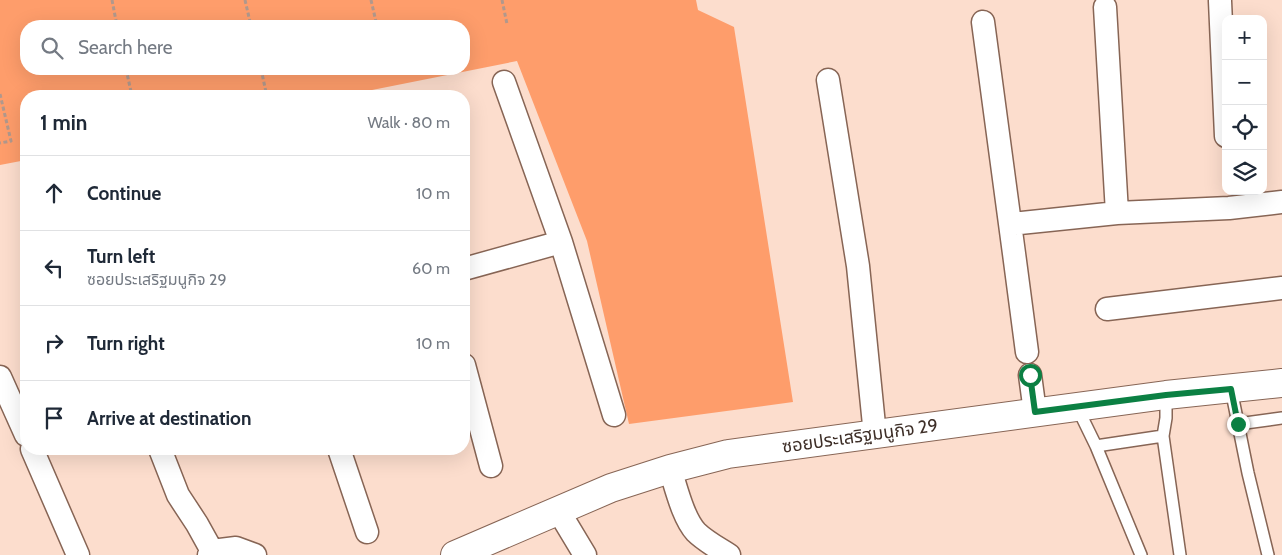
<!DOCTYPE html>
<meta charset="utf-8">
<style>
:root{--surface:#fff;--page:#f2f2f3;--text:#1f2937;--muted:#747a83;--line:#e0e1e3}
body{margin:0;font-family:Cabin,"Noto Sans Thai",sans-serif;background:var(--page);color:var(--text)}
.controls{position:absolute;right:15px;top:15px;display:grid;overflow:hidden;border-radius:10px;box-shadow:0 5px 20px #0002}
.controls button{width:45px;height:45px;display:grid;place-items:center;padding:0;border:0;border-bottom:1px solid var(--line);background:var(--surface);color:var(--text);font:25px sans-serif}
.stop{position:absolute;width:15px;height:15px;margin:-11px;border:4px solid #0b8043;border-radius:50%;background:#fff}
.stop.end{background:#0b8043;border-color:#fff;box-shadow:0 1px 5px #0008}
.list{margin:0;padding:0;list-style:none}
h2{display:flex;justify-content:space-between;align-items:center;height:65px;margin:0;padding:0 20px;font-size:21px}
h2 small{font-size:16px;font-weight:400;color:var(--muted)}
.list li{display:grid;grid-template-columns:32px 1fr auto;gap:15px;align-items:center;box-sizing:border-box;height:75px;padding:0 20px;border-top:1px solid var(--line)}
.list b{display:block;font-size:19px;white-space:nowrap}
.list p{margin:0;font-size:16px;white-space:nowrap;color:var(--muted)}
.list em{font-size:16px;font-style:normal;color:var(--muted)}
.icon{flex:none;width:28px;height:28px;fill:none;stroke:currentColor;stroke-width:2;stroke-linecap:round;stroke-linejoin:round}
.map{position:relative;flex:none;width:1282px;height:555px;overflow:hidden}
.search{position:absolute;background:var(--surface);box-shadow:0 5px 20px #0002;left:20px;top:20px;width:450px;height:55px;display:flex;align-items:center;gap:12px;box-sizing:border-box;padding:0 18px;border-radius:20px;color:var(--muted);font-size:19px}
.panel{position:absolute;background:var(--surface);box-shadow:0 5px 20px #0002;left:20px;top:90px;width:450px;height:365px;border-radius:20px}
.map>svg:first-child{display:block}
.green{fill:#fe9d6b;fill-rule:evenodd}
.lines{fill:none;stroke-linecap:round;stroke-linejoin:round}
.lane-casing{stroke:#876555;stroke-width:14}
.street-casing{stroke:#876555;stroke-width:25}
.secondary-casing{stroke:#876555;stroke-width:30}
.path{stroke:#b1988c;stroke-width:3;stroke-dasharray:4 2.5;stroke-linecap:butt}
.lane{stroke:#fff;stroke-width:11}
.street{stroke:#fff;stroke-width:22}
.secondary{stroke:#fff;stroke-width:28}
.route{stroke:#0b8043;stroke-width:6}
.labels{text-anchor:middle;stroke-width:4.5;stroke-linejoin:round;paint-order:stroke}
.street-label{font-size:18px;fill:#3e2f28;stroke:#fff}
</style>
<div class="map">
<svg width="1282" height="555" viewBox="0 0 1282 555">
<rect width="100%" height="100%" fill="#fcddcd"/>
<path class="green" d="M 0,0 L 696,0 L 698,10 L 734,27 L 793,402 L 629,424 L 587,241 L 517,61 L 342,96 L 26,96 L 26,160 L 0,165 ZM 26,26 L 464,26 L 464,69 L 26,69 Z"/>
<g class="lines">
<g class="lane-casing">
<path id="lane" d="M 1231,389 L 1248,473 L 1268,555
M 1166,395 L 1166,418 L 1163,436 L 1180,555
M 1077,407 L 1096,446 L 1141,555
M 1238,424 L 1282,418
M 1096,446 L 1163,436"/>
</g>
<g class="street-casing">
<path id="street" d="M 1220,1 L 1226,136
M 1105,7 L 1117,213
M 983,22 C 997,133 1013,242 1027,352
M 828,80 L 858,266 L 875,435
M 504,82 L 561,242 L 614,415
M 1011,224 L 1117,213 L 1229,208 L 1282,202
M 464,269 L 561,242
M 1107,309 L 1282,288
M 464,365 L 491,466
M 1030,375 L 1035,412
M 0,377 L 26,435
M 32,449 L 78,555
M 160,449 L 178,495 L 197,524 L 212,551
M 339,449 L 367,532
M 670,469 C 676,487 683,518 696,532 C 705,541 718,548 729,555
M 558,510 L 585,555
M 209,555 L 212,551 L 236,548 L 255,555"/>
</g>
<g class="secondary-casing">
<path id="secondary" d="M 455,555 L 611,488 L 670,469 L 728,454 L 1166,395 L 1282,383"/>
</g>
<path class="path" d="M 112,0 L 117,26
M 245,0 L 251,26
M 371,0 L 377,26
M 502,0 L 507,24
M 126,69 L 132,96
M 261,69 L 266,92
M 0,94 L 11,141 L 0,143"/>
<use href="#lane" class="lane"/>
<use href="#street" class="street"/>
<use href="#secondary" class="secondary"/>
</g>
<g class="lines">
<path class="route" d="M 1030,375 L 1035,412 L 1166,395 L 1231,389 L 1238,424"/>
</g>
<g class="labels">
<g class="street-label">
<text transform="translate(860 436) rotate(-8)" y="6">ซอยประเสริฐมนูกิจ 29</text>
</g>
</g>
</svg>
<div class="controls">
<button>+</button>
<button>−</button>
<button><svg class="icon" aria-label="locate" viewBox="0 0 24 24"><circle cx="12" cy="12" r="6"/><path d="M12 2v4M12 18v4M2 12h4M18 12h4"/></svg></button>
<button><svg class="icon" aria-label="layers" viewBox="0 0 24 24"><path d="M12 4l9 5-9 5-9-5zM3 14l9 5 9-5"/></svg></button>
</div>
<div class="stop" style="left:1030px;top:375px"></div>
<div class="stop end" style="left:1238px;top:424px"></div>
<div class="search"><svg class="icon" aria-label="search" viewBox="0 0 24 24"><circle cx="10" cy="10" r="6"/><path d="M15 15l6 6"/></svg>Search here</div>
<section class="panel">
<h2>1 min<small>Walk · 80 m</small></h2>
<ul class="list">
<li><svg class="icon" aria-label="ahead" viewBox="0 0 24 24"><path d="M12 20V5M6 11l6-6 6 6"/></svg><div><b>Continue</b></div><em>10 m</em></li>
<li><svg class="icon" aria-label="left" viewBox="0 0 24 24"><path d="M17 20v-9H6M10 6l-5 5 5 5"/></svg><div><b>Turn left</b><p>ซอยประเสริฐมนูกิจ 29</p></div><em>60 m</em></li>
<li><svg class="icon" aria-label="right" viewBox="0 0 24 24"><path d="M7 20v-9h11M14 6l5 5-5 5"/></svg><div><b>Turn right</b></div><em>10 m</em></li>
<li><svg class="icon" aria-label="arrive" viewBox="0 0 24 24"><path d="M6 21V4h12l-3 4 3 4H6"/></svg><div><b>Arrive at destination</b></div></li>
</ul>
</section>
</div>
